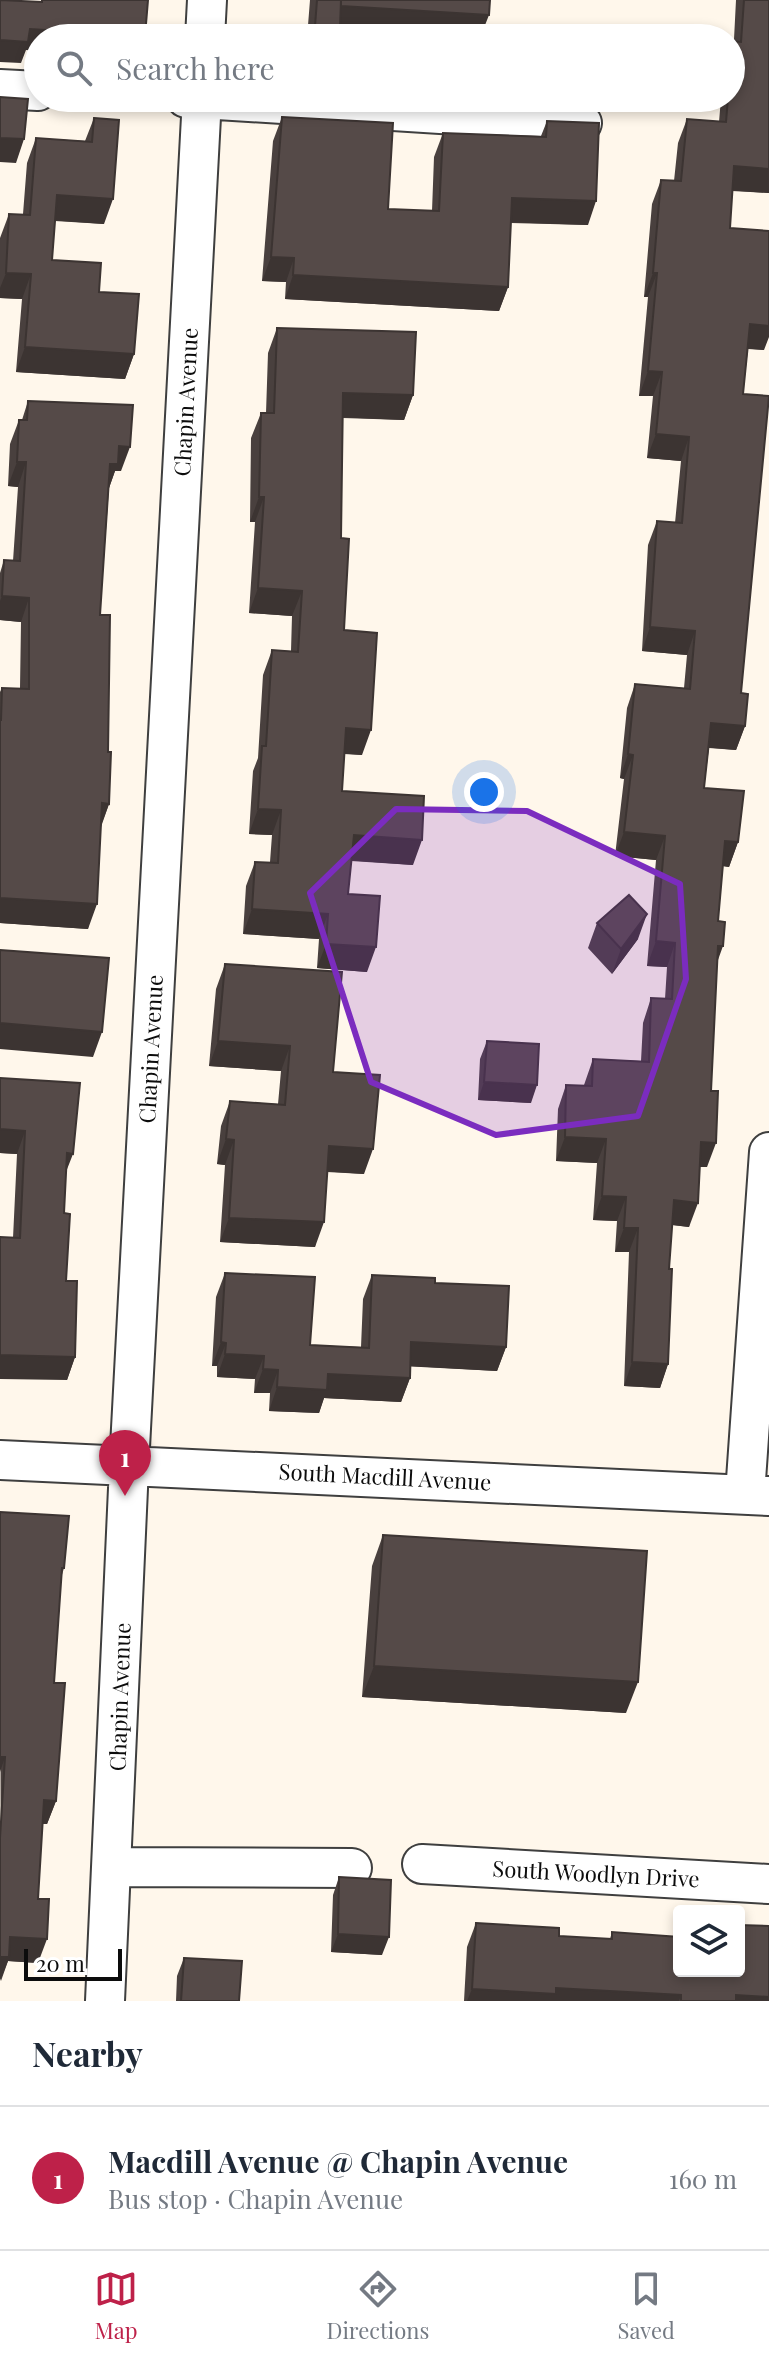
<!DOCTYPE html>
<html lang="en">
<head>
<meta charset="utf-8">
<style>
  body { margin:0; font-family:"Playfair Display",serif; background:#f2f2f3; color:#1f2937 }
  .controls { position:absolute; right:24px; bottom:24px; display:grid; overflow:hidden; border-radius:8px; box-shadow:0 4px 12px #0003 }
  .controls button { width:72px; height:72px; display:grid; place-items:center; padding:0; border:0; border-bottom:2px solid #e0e1e3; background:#fff; color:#1f2937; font:40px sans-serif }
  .scale { position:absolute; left:24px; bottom:20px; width:98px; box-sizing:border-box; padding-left:8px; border:4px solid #0c0c0c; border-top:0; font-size:22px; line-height:28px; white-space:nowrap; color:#0c0c0c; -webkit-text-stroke:6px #fff; paint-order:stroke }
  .you { position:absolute; left:484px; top:792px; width:28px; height:28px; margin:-20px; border:6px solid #fff; border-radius:50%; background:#1a73e8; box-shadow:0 0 0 12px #1a73e833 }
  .badge { display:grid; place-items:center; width:52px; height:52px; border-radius:50%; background:#be2149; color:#fff; font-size:26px; font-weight:700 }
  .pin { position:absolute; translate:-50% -66px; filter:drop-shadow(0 2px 4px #0008) }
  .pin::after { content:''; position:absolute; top:42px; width:28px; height:24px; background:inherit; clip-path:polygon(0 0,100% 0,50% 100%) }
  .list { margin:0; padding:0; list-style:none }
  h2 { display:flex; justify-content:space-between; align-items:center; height:104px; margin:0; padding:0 32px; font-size:34px }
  h2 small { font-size:26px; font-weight:400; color:#747a83 }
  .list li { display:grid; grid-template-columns:52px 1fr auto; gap:24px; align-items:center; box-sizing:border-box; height:144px; padding:0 32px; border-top:2px solid #e0e1e3 }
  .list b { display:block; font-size:30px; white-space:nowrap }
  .list p { margin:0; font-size:26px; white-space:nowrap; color:#747a83 }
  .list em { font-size:26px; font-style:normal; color:#747a83 }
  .icon { flex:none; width:44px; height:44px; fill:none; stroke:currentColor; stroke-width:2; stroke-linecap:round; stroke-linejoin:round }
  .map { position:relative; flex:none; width:769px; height:2001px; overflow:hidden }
  .search { position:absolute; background:#fff; box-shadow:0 4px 12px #0003; left:24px; right:24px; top:24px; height:88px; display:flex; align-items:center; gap:20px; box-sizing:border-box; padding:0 28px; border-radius:44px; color:#747a83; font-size:30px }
  .sheet { height:248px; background:#fff }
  nav { display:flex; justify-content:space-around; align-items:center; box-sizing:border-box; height:112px; border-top:2px solid #e0e1e3; background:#fff; font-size:22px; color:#747a83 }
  nav a { display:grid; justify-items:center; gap:4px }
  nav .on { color:#be2149 }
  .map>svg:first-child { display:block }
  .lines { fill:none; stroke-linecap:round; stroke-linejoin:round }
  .minor-casing { stroke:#3f3f3f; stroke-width:42 }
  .minor { stroke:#fff; stroke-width:38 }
  .wall { fill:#49403e }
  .shaded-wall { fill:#3c3432 }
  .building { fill:#554a48; stroke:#3c3432; stroke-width:2 }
  .marked { fill:#7b2cbf; fill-opacity:0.2; stroke:#7b2cbf; stroke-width:6; stroke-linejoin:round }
  .labels { text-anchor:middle; stroke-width:8; stroke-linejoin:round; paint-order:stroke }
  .street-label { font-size:22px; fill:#0c0c0c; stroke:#fff }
</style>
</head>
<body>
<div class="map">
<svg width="769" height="2001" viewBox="0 0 769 2001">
  <rect width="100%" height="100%" fill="#fff7eb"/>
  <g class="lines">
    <g class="minor-casing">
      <path id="minor" d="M 205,38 L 207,0
        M 0,89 L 38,91
        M 186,98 L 582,123
        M 0,1460 L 769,1496
        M 745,1494 L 769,1152
        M 422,1864 L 769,1884
        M 112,1867 L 352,1868
        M 105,2001 L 129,1466 L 202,98"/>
    </g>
    <use href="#minor" class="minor"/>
  </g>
  <path class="wall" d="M 310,0 L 490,0 L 339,30 L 336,38 L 307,38 Z
    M 736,0 L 769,0 L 769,193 L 732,191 L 730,228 L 764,350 L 748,349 L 743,394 L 741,693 L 745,726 L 736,750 L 709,748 L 704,788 L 738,842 L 729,867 L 723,866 L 718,921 L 707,1167 L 700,1167 L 689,1227 L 672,1225 L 669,1269 L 668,1364 L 660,1388 L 624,1386 L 629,1252 L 615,1252 L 617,1221 L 593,1220 L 597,1163 L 556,1161 L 558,1109 L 566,1085 L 584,1085 L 593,1059 L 641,1061 L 643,1023 L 651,998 L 665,999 L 667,967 L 647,966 L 656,860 L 615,856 L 624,779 L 620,778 L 627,708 L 635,684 L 684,688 L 687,655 L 642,651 L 648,545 L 657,521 L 675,523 L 681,461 L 647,458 L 653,396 L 639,396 L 648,297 L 644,297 L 652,204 L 661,180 L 674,181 L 678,143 L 687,119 L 719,122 L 721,98 L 731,98 Z
    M 282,117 L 388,209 L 432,211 L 434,157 L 443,133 L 541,136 L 547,121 L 588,225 L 511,223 L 508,287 L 499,311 L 285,299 L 286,282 L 262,281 L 273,141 Z
    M 94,118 L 104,224 L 55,221 L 52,260 L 99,292 L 134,354 L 125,379 L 16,372 L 22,299 L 0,298 L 0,238 L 9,214 L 23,214 L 27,163 L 36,138 L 85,141 Z
    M 277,328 L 413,395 L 404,420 L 343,418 L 341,538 L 344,630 L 362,755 L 344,754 L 342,791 L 413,865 L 351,861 L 348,894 L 367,972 L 317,968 L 319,939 L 243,934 L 246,886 L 255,862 L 270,862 L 272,835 L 249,834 L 253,771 L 258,758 L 263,675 L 272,650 L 291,651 L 292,616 L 249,613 L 255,522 L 250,522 L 251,438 L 261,413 L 266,413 L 268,353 Z
    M 28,401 L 121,471 L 115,471 L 109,488 L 100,615 L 108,752 L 109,804 L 101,827 L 88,929 L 0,923 L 0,692 L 2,688 L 20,688 L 21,622 L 0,620 L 0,573 L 4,560 L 13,561 L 18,487 L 8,486 L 10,444 L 19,420 L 22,420 Z
    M 597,923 L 638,939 L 612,974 L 588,948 Z
    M 225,964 L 333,1072 L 364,1174 L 327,1172 L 315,1247 L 220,1242 L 225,1165 L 217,1164 L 221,1126 L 230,1101 L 278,1104 L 281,1071 L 209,1066 L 216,989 Z
    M 487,1041 L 531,1103 L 478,1100 L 480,1059 Z
    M 0,1078 L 66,1171 L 64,1213 L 66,1281 L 75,1357 L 67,1380 L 13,1238 L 17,1154 L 0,1153 Z
    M 225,1273 L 310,1345 L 361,1347 L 363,1299 L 372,1275 L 435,1283 L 506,1347 L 497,1371 L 410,1366 L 410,1378 L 401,1402 L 324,1398 L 319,1413 L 269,1411 L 270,1393 L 254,1393 L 255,1379 L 217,1377 L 217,1366 L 212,1366 L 216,1297 Z
    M 0,1512 L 64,1568 L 61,1578 L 54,1683 L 56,1801 L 47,1824 L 42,1824 L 38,1899 L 38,1963 L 8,1961 L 1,1981 Z
    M 383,1535 L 626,1713 L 362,1697 L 372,1566 Z
    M 339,1877 L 382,1955 L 331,1952 L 333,1895 Z
    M 476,1923 L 559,1936 L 610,1939 L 612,1932 L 678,1937 L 679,1934 L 679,1971 L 769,2001 L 464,2001 L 467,1947 Z
    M 184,1958 L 239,2001 L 176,2001 L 177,1976 Z"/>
  <path class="shaded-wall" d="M 341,6 L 489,15 L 480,38 L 459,38 L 339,30 L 336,38 L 311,38 L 315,26 Z
    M 30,29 L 145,36 L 144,38 L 38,38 L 38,51 L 26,50 L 21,63 L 0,62 L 0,40 Z
    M 0,138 L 24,139 L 16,163 L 0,162 Z
    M 734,166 L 769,169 L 769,193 L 725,190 Z
    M 57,195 L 113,199 L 104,224 L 48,220 Z
    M 512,198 L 596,201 L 588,225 L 503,222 Z
    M 271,257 L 294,258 L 286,282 L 262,281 Z
    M 6,273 L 31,274 L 22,299 L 0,298 L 0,288 Z
    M 653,273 L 657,273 L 648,297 L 644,297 Z
    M 293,275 L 508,287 L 499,311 L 285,299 Z
    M 750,324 L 769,326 L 769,337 L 764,350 L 741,348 Z
    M 25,347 L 134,354 L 125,379 L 16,372 Z
    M 648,371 L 662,372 L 653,396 L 639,396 Z
    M 343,393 L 413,395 L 404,420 L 334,417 Z
    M 656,434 L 689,437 L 681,461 L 647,458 Z
    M 119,446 L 130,447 L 121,471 L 115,471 L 109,488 L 110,464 Z
    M 17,462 L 26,462 L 18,487 L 8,486 Z
    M 259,497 L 264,497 L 255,522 L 250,522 Z
    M 258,588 L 302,591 L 292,616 L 249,613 Z
    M 2,596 L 29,598 L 21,622 L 0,620 L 0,601 Z
    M 650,627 L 695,631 L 687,655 L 642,651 Z
    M 711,723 L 745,726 L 736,750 L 702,747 Z
    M 346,728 L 371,730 L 362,755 L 337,753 Z
    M 628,754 L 633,755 L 624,779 L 620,778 Z
    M 102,803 L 109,804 L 100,828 Z
    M 258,809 L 281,810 L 272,835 L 249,834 Z
    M 624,832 L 665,836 L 656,860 L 615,856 Z
    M 354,835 L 422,840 L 413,865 L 345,860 Z
    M 725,841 L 738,842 L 729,867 L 716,865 Z
    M 0,898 L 97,904 L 88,929 L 0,923 Z
    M 252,909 L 328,914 L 319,939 L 243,934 Z
    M 647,914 L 638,939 L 612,974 L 621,949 Z
    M 656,941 L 675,943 L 667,967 L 647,966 Z
    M 326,944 L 376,947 L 367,972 L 317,968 Z
    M 718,946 L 723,946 L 714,971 Z
    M 0,1023 L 102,1032 L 93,1057 L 0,1049 Z
    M 218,1041 L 290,1046 L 281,1071 L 209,1066 Z
    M 484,1082 L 537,1085 L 531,1103 L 478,1100 Z
    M 0,1129 L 25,1131 L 17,1154 L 0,1153 Z
    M 565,1137 L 606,1139 L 597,1163 L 556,1161 Z
    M 226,1139 L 234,1140 L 225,1165 L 217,1164 Z
    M 701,1142 L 716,1143 L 707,1167 L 692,1167 Z
    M 329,1146 L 373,1149 L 364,1174 L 320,1171 Z
    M 67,1153 L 73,1154 L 64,1177 Z
    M 602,1196 L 626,1197 L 617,1221 L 593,1220 Z
    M 674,1200 L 698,1203 L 689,1227 L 665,1224 Z
    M 229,1218 L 324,1222 L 315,1247 L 220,1242 Z
    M 624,1228 L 638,1228 L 629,1252 L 615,1252 Z
    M 221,1342 L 226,1343 L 217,1366 L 212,1366 Z
    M 411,1342 L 506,1347 L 497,1371 L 402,1366 Z
    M 225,1354 L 264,1356 L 255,1379 L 217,1377 Z
    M 0,1355 L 75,1357 L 67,1380 L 0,1379 Z
    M 632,1362 L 668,1364 L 660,1388 L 624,1386 Z
    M 263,1369 L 278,1370 L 270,1393 L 254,1393 Z
    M 328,1374 L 410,1378 L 401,1402 L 324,1398 L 319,1413 L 269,1411 L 277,1387 Z
    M 374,1666 L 638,1682 L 626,1713 L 362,1697 Z
    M 0,1757 L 5,1757 L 0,1772 Z
    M 44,1800 L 56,1801 L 47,1824 L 35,1823 Z
    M 338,1934 L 389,1937 L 382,1955 L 331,1952 Z
    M 10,1937 L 47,1939 L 38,1963 L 8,1961 L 0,1981 L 0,1957 Z
    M 556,1988 L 681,1995 L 679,2001 L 467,2001 L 472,1989 Z
    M 736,1995 L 769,1997 L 769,2001 L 734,2001 Z"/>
  <path class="building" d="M 0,0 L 42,2 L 42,0 L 148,0 L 145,36 L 30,29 L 28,42 L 0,40 Z
    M 317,0 L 341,0 L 340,28 L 315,26 Z
    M 341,0 L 490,0 L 489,15 L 341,6 Z
    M 744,0 L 769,0 L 769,169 L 734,166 L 730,228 L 769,231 L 769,326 L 750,324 L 743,394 L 769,396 L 741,693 L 748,694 L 745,726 L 711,723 L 704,788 L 744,791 L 738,842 L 725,841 L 718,921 L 725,922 L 723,946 L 718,946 L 711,1091 L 718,1091 L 716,1143 L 701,1142 L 698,1203 L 674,1200 L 669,1269 L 672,1269 L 668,1364 L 632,1362 L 638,1228 L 624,1228 L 626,1197 L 602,1196 L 606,1139 L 565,1137 L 566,1085 L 592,1086 L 593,1059 L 649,1062 L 651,998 L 672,999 L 675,943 L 656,941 L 665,836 L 624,832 L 633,755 L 628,754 L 635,684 L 690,689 L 695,631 L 650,627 L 657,521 L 682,523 L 689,437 L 656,434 L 662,372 L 648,371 L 657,273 L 653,273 L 661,180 L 681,181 L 687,119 L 726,122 L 728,98 L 731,98 L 731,41 L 741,42 Z
    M 0,97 L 28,99 L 24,139 L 0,138 Z
    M 282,117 L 393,123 L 388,209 L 439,211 L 443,133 L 546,137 L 547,121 L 599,123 L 596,201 L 512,198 L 508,287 L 293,275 L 294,258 L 271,257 Z
    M 94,118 L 119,120 L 113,199 L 57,195 L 52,260 L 101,263 L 99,292 L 139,294 L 134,354 L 25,347 L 31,274 L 6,273 L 9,214 L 30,215 L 36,138 L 92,142 Z
    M 277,328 L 416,332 L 413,395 L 343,393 L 341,538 L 349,539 L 344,630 L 377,633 L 371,730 L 346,728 L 342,791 L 424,796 L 422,840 L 354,835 L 348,894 L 380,896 L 376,947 L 326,944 L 328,914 L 252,909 L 255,862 L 278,863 L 281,810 L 258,809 L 262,746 L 266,746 L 272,650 L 298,652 L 302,591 L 258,588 L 264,497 L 259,497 L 261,413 L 274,413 Z
    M 28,401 L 133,405 L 130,447 L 119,446 L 118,464 L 110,464 L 100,615 L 110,615 L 108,752 L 111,752 L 109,804 L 102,803 L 97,904 L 0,898 L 0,720 L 1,720 L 2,688 L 29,689 L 29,598 L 2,596 L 4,560 L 20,561 L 26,462 L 17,462 L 19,420 L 27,420 Z
    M 629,895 L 647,914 L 621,949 L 597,923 Z
    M 0,950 L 109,958 L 102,1032 L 0,1023 Z
    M 225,964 L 342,972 L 333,1072 L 380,1075 L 373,1149 L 329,1146 L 324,1222 L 229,1218 L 234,1140 L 226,1139 L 230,1101 L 285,1105 L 290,1046 L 218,1041 Z
    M 487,1041 L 539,1044 L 537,1085 L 484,1082 Z
    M 0,1078 L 80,1083 L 73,1154 L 67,1153 L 64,1213 L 70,1214 L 66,1281 L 77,1281 L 75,1357 L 0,1355 L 0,1237 L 20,1238 L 25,1131 L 0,1129 Z
    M 225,1273 L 315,1277 L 310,1345 L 369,1348 L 372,1275 L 435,1278 L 435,1283 L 509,1286 L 506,1347 L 411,1342 L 410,1378 L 328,1374 L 327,1390 L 277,1387 L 278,1370 L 263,1369 L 264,1356 L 225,1354 L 226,1343 L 221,1342 Z
    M 0,1512 L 69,1516 L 64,1568 L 62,1568 L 54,1683 L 65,1683 L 56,1801 L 44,1800 L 38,1899 L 49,1899 L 47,1939 L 10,1937 L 9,1957 L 0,1957 L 0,1838 L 5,1757 L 0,1757 Z
    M 383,1535 L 647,1551 L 638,1682 L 374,1666 Z
    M 339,1877 L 391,1880 L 389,1937 L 338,1934 Z
    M 476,1923 L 559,1928 L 559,1936 L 612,1939 L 612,1932 L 679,1937 L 679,1971 L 739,1971 L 739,1925 L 769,1926 L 769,1997 L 736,1995 L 736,2001 L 681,2001 L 681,1995 L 556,1988 L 556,1994 L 472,1989 Z
    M 184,1958 L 242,1961 L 239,2001 L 181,2001 Z"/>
  <path class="marked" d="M 396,809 L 527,811 L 680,884 L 686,979 L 638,1116 L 496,1135 L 371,1082 L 310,893 Z"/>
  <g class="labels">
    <g class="street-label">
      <text transform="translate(186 402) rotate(-87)" y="8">Chapin Avenue</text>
      <text transform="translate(151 1049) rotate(-87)" y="8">Chapin Avenue</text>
      <text transform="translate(385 1477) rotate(3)" y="8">South Macdill Avenue</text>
      <text transform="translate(120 1697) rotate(-88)" y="8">Chapin Avenue</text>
      <text transform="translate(596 1874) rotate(3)" y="8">South Woodlyn Drive</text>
    </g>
  </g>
</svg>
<div class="controls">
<button><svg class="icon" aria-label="layers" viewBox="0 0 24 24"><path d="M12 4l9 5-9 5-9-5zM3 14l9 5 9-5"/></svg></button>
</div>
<div class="scale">20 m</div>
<div class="you"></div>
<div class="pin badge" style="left:125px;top:1496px">1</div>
<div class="search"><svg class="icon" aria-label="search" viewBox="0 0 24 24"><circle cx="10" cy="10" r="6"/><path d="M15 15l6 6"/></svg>Search here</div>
</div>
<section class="sheet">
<h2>Nearby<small></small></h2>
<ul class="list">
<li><span class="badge">1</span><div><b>Macdill Avenue @ Chapin Avenue</b><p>Bus stop · Chapin Avenue</p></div><em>160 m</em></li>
</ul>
</section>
<nav>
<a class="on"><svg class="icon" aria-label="map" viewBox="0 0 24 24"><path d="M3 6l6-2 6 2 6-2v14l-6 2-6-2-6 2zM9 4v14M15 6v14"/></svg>Map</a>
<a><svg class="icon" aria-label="directions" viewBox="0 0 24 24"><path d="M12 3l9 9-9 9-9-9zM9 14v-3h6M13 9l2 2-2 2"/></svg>Directions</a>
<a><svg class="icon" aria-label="saved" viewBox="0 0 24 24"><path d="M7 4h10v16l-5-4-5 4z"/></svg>Saved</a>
</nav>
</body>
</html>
